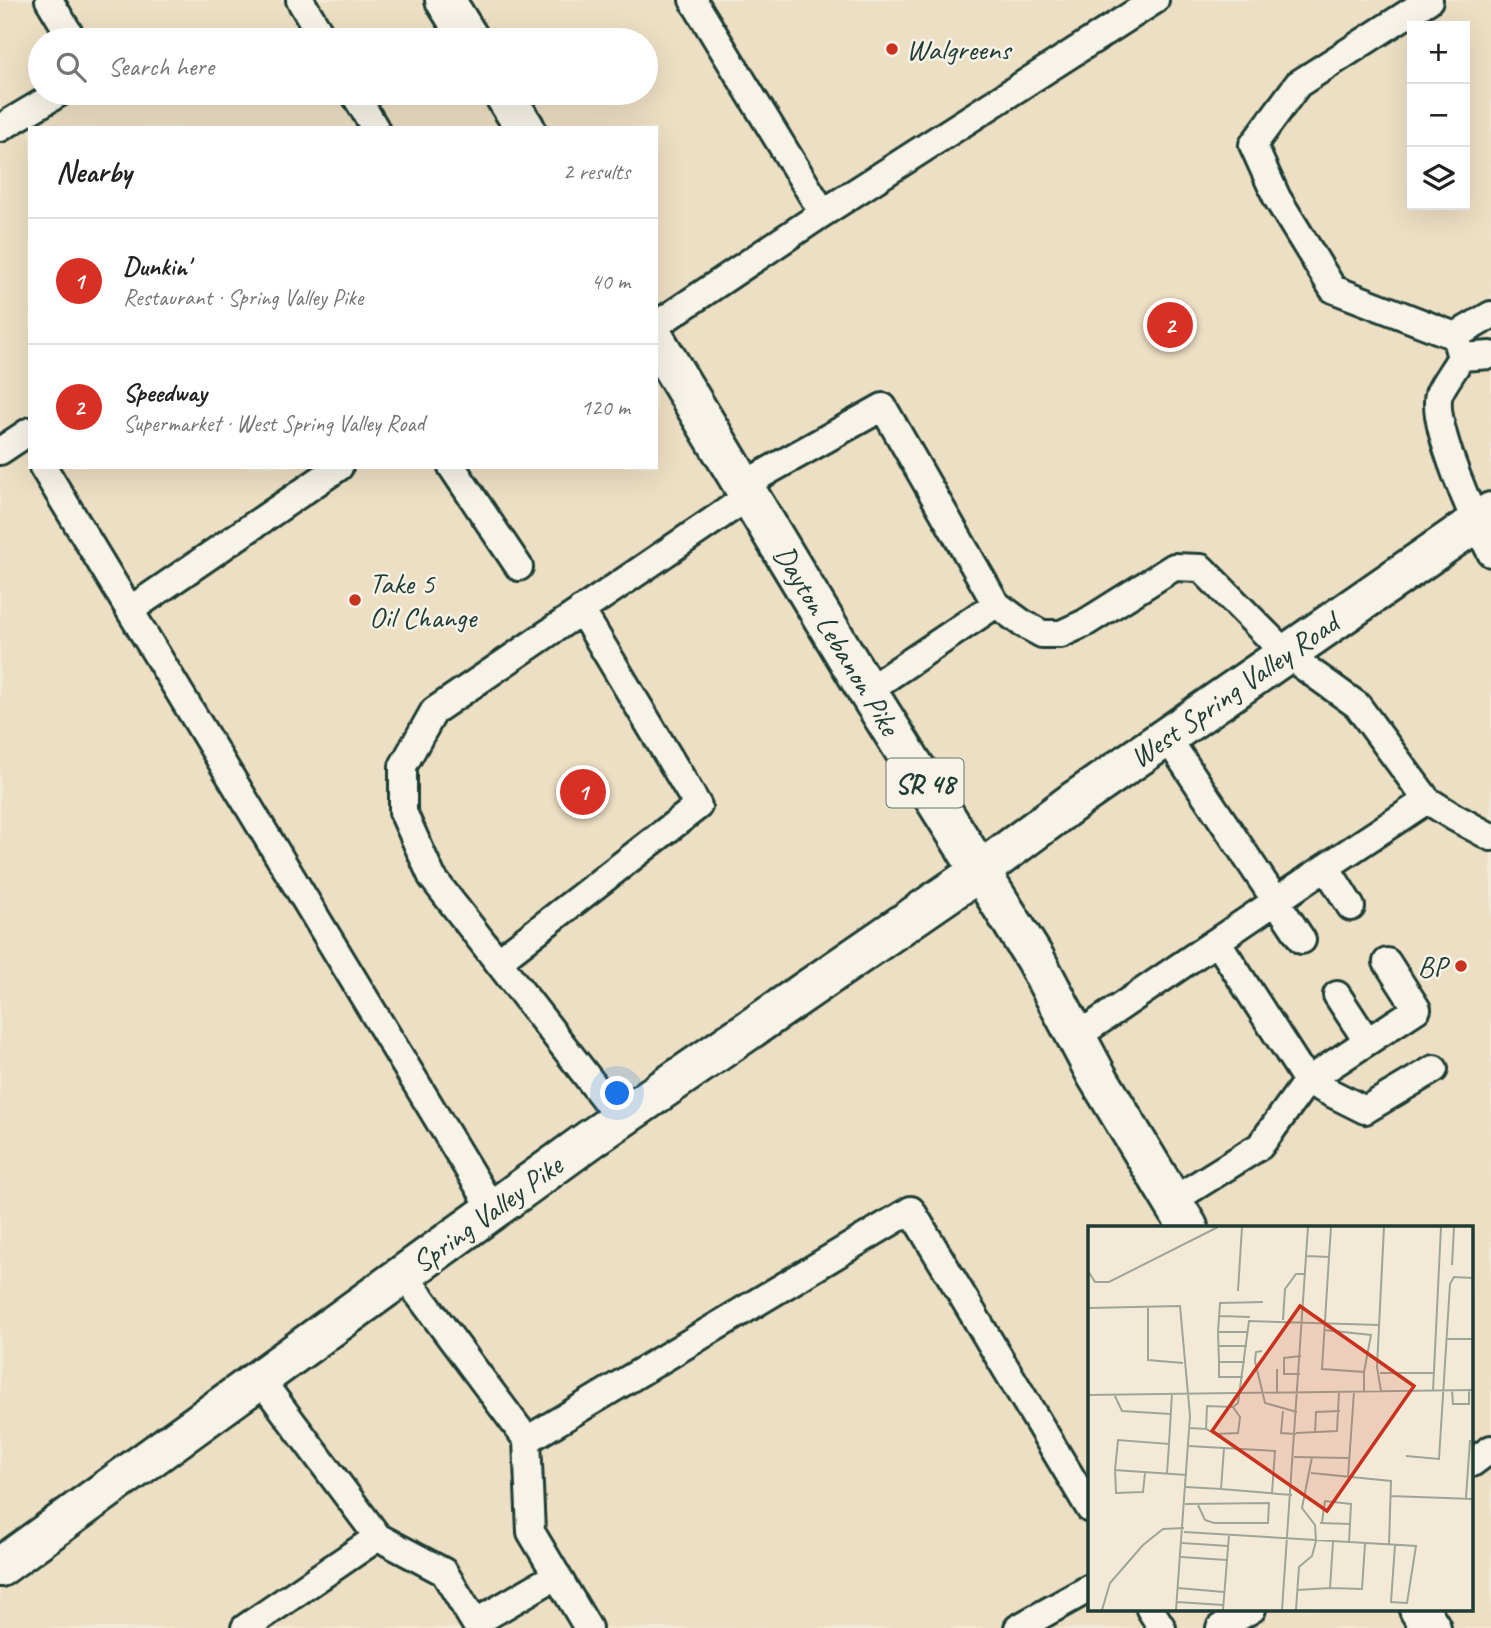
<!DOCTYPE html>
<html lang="en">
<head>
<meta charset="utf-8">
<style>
  body { margin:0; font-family:Caveat,sans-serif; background:#f2f2f2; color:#222 }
  .controls { position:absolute; right:21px; top:21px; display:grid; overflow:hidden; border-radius:0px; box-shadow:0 7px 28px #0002 }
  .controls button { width:63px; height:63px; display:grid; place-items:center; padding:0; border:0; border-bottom:2px solid #e0e0e0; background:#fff; color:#222; font:35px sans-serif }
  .you { position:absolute; left:618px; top:1094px; width:24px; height:24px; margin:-18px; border:5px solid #fff; border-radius:50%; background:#1a73e8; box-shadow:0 0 0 10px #1a73e833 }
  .badge { display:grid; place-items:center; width:46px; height:46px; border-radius:50%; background:#d93025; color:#fff; font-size:23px; font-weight:700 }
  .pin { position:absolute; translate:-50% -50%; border:4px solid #fff; box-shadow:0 2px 7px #0006 }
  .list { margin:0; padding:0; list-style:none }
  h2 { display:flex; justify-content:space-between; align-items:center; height:91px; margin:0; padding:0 28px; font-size:30px }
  h2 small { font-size:23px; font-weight:400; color:#767676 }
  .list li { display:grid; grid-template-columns:46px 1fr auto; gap:21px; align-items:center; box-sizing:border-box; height:126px; padding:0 28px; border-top:2px solid #e0e0e0 }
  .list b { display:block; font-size:26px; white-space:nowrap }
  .list p { margin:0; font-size:23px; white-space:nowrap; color:#767676 }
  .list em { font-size:23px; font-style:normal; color:#767676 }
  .icon { flex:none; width:38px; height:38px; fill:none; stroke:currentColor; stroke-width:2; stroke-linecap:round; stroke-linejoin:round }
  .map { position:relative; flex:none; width:1491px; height:1628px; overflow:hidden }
  .search { position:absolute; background:#fff; box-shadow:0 7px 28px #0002; left:28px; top:28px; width:630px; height:77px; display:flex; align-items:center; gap:18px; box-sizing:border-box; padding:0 24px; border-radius:38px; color:#767676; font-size:26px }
  .panel { position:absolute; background:#fff; box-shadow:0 7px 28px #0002; left:28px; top:126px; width:630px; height:343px; border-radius:0px }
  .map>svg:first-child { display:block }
  .built { fill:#eddfc3; fill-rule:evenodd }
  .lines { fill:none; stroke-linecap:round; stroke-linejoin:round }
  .service-casing { stroke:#1f3d34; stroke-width:32 }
  .tertiary-casing { stroke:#1f3d34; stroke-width:44 }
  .primary-casing { stroke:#1f3d34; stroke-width:44 }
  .service { stroke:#f7f3e8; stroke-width:26 }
  .tertiary { stroke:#f7f3e8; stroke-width:38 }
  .primary { stroke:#f7f3e8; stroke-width:38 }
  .poi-dot { fill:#c8321e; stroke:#f7f3e8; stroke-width:2.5 }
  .labels { text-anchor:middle; stroke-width:5; stroke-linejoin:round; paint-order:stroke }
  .shield { fill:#f7f3e8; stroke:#60746a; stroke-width:2 }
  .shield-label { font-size:28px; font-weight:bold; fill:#1f3d34 }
  .poi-label { font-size:30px; fill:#1f3d34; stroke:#f7f3e8; text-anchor:start }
  .street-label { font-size:30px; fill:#1f3d34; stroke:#f7f3e8 }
  .inset-road { fill:none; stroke:#9ea596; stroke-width:2 }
  .view { fill:#c8321e; fill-opacity:0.15; stroke:#c8321e; stroke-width:3.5 }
  .inset-edge { fill:none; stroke:#1f3d34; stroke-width:3.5 }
</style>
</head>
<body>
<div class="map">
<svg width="1491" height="1628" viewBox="0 0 1491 1628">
  <rect width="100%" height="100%" fill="#f2ead7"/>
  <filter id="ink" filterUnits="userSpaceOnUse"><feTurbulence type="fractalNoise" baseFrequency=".0143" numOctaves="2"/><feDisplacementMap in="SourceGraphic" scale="14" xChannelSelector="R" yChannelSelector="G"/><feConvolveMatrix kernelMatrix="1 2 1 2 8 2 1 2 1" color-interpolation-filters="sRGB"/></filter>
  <g filter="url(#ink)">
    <path class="built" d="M 0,0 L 1491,0 L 1491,1628 L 0,1628 ZM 1412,26 L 1465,26 L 1465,205 L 1412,205 ZM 40,40 L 646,40 L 646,93 L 40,93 ZM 30,128 L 656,128 L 656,467 L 30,467 ZM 1090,1227 L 1472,1227 L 1472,1609 L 1090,1609 Z"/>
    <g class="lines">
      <g class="service-casing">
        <path id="service" d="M 49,0 L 73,40
          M 300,0 L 324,40
          M 693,0 L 823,213 L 1155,0
          M 1429,0 L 1298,84 L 1253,145 L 1277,198 L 1333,289 L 1455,336
          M 354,93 L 375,128
          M 0,128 L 59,93
          M 1491,315 L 1455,336 L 1461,357 C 1456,367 1442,385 1439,394 C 1430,424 1476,524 1491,553
          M 656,325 L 823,213
          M 1461,357 L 1491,355
          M 0,451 L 30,431
          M 43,467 L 493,1210
          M 452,467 L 519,567
          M 743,485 L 883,407 L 996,604
          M 130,610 L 339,467
          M 867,691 L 996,604 L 1022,623 L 1042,634 L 1061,634 L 1085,623 L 1174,567 L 1201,568 L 1286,654 L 1357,705 L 1427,800 L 1454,817 L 1491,837
          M 1166,736 L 1302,940
          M 1326,867 L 1427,800
          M 1217,941 L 1326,867 L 1351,907
          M 498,961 L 698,806 L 581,610
          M 1387,962 L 1417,1009 L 1307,1081 L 1365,1110 L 1434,1069
          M 1337,995 L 1367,1041
          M 1076,1037 L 1217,941 L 1307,1081 L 1260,1146 L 1172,1201
          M 620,1119 L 432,877 L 403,812 L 403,766 L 434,711 L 749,496
          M 404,1275 L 527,1440 L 911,1210 L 1090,1509
          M 260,1379 L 378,1537 L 444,1572 L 478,1628
          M 527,1440 L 531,1532 L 588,1628
          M 1472,1463 L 1491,1449
          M 1150,1609 L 1162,1628
          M 475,1623 L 557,1575
          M 245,1628 L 378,1537
          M 1018,1628 L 1090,1588
          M 1220,1628 L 1252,1609"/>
      </g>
      <g class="tertiary-casing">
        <path id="tertiary" d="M 0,1567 L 592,1138 L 980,871 L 1077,799 L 1491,512"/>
      </g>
      <g class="primary-casing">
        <path id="primary" d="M 445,0 L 470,40
          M 503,93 L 525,128
          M 656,341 L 867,691 L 1035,959 L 1097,1076 L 1188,1227
          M 1419,1609 L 1431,1628"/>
      </g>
      <use href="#service" class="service"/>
      <use href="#tertiary" class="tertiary"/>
      <use href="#primary" class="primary"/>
    </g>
  </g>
  <g class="poi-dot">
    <circle cx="892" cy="49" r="7"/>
    <circle cx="355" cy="600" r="7"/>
    <circle cx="1461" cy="966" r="7"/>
  </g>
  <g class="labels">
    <rect class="shield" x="886.5" y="758.5" width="77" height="49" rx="5"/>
    <g class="shield-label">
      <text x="925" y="793">SR 48</text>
    </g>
    <g class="poi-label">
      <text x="906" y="59">Walgreens</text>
      <text x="369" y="593">Take 5<tspan x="369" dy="34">Oil Change</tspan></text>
      <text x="1447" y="976" text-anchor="end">BP</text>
    </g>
    <g class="street-label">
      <text transform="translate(837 640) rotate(59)" y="10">Dayton Lebanon Pike</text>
      <text transform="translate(1234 690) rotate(-35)" y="10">West Spring Valley Road</text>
      <text transform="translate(487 1214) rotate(-36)" y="10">Spring Valley Pike</text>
    </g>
  </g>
  <g transform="translate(1088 1226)">
    <rect width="385" height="385" fill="#f2ead7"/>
    <path class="inset-road" d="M 219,30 L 241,31 L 243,1M 241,31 L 234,143 L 276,146 L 276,166M 364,39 L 366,1M 0,45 L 7,56 L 21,56 L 130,1M 150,65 L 154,1M 60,81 L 60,134 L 95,137M 0,82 L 92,80 L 102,190 L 88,384M 132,90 L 162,91M 195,94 L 197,63 L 208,48 L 218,48M 236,104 L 283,109 L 276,146M 130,106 L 132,77 L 175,76M 359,113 L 385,113M 130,120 L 159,120M 174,125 L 168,126 L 167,135 L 177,177 L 209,186M 131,136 L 131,151 L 155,151M 157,136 L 131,136 L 130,106 L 160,106M 292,147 L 346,147M 212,148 L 196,148 L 196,132 L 213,130M 364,164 L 365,178 L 381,178 L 381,164M 293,165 L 289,141 L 296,1M 345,165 L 353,1M 189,166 L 189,143M 84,167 L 81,218 L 30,214 L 27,244 L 99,249M 26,168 L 34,185 L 83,188M 0,169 L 385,164M 195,185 L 193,207 L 208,208M 102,202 L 118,203 L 119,180 L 145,181 L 150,177 L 161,95 L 292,99M 118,203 L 128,208 L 150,207 L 152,191 L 145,181M 208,207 L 249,205 L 251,166M 227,207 L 228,186 L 252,185M 101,220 L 187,225 L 184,267M 318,230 L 351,233 L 362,58 L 366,51 L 385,52M 206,231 L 261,232M 27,244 L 28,267 L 55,266 L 57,247M 223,247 L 303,255 L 301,319M 79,248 L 81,218M 260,251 L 266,166M 98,261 L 133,263 L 136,222M 133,263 L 204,269M 302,270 L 385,273M 378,272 L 382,214M 97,278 L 181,277 L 180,297 L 126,297 L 117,294 L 110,279M 234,296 L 237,275 L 263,278 L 261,317M 232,297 L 263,298M 96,306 L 328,320 L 319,377 L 303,376 L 307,319M 245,316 L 242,362 L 274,363 L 277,318M 94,317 L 140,320M 93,331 L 139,334M 90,362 L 136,366M 209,364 L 242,362M 89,376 L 135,379M 14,384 L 22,357 L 55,319 L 75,303 L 96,302M 135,384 L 141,309M 194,384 L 220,1M 208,384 L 211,341 L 224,330 L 228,315 L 227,299 L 214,282 L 224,231"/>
    <path class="view" d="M 212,80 L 326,160 L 239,285 L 124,205 Z"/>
    <rect width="385" height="385" class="inset-edge"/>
  </g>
</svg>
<div class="controls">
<button>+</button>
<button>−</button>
<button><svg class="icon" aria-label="layers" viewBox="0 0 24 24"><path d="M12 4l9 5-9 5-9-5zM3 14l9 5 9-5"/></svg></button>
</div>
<div class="you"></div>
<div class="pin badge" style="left:583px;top:792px">1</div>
<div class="pin badge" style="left:1170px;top:325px">2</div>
<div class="search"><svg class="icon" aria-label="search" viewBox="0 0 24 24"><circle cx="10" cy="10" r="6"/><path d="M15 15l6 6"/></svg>Search here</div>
<section class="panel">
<h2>Nearby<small>2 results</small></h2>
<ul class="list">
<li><span class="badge">1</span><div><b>Dunkin'</b><p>Restaurant · Spring Valley Pike</p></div><em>40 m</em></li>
<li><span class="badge">2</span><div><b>Speedway</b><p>Supermarket · West Spring Valley Road</p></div><em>120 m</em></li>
</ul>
</section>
</div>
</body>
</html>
